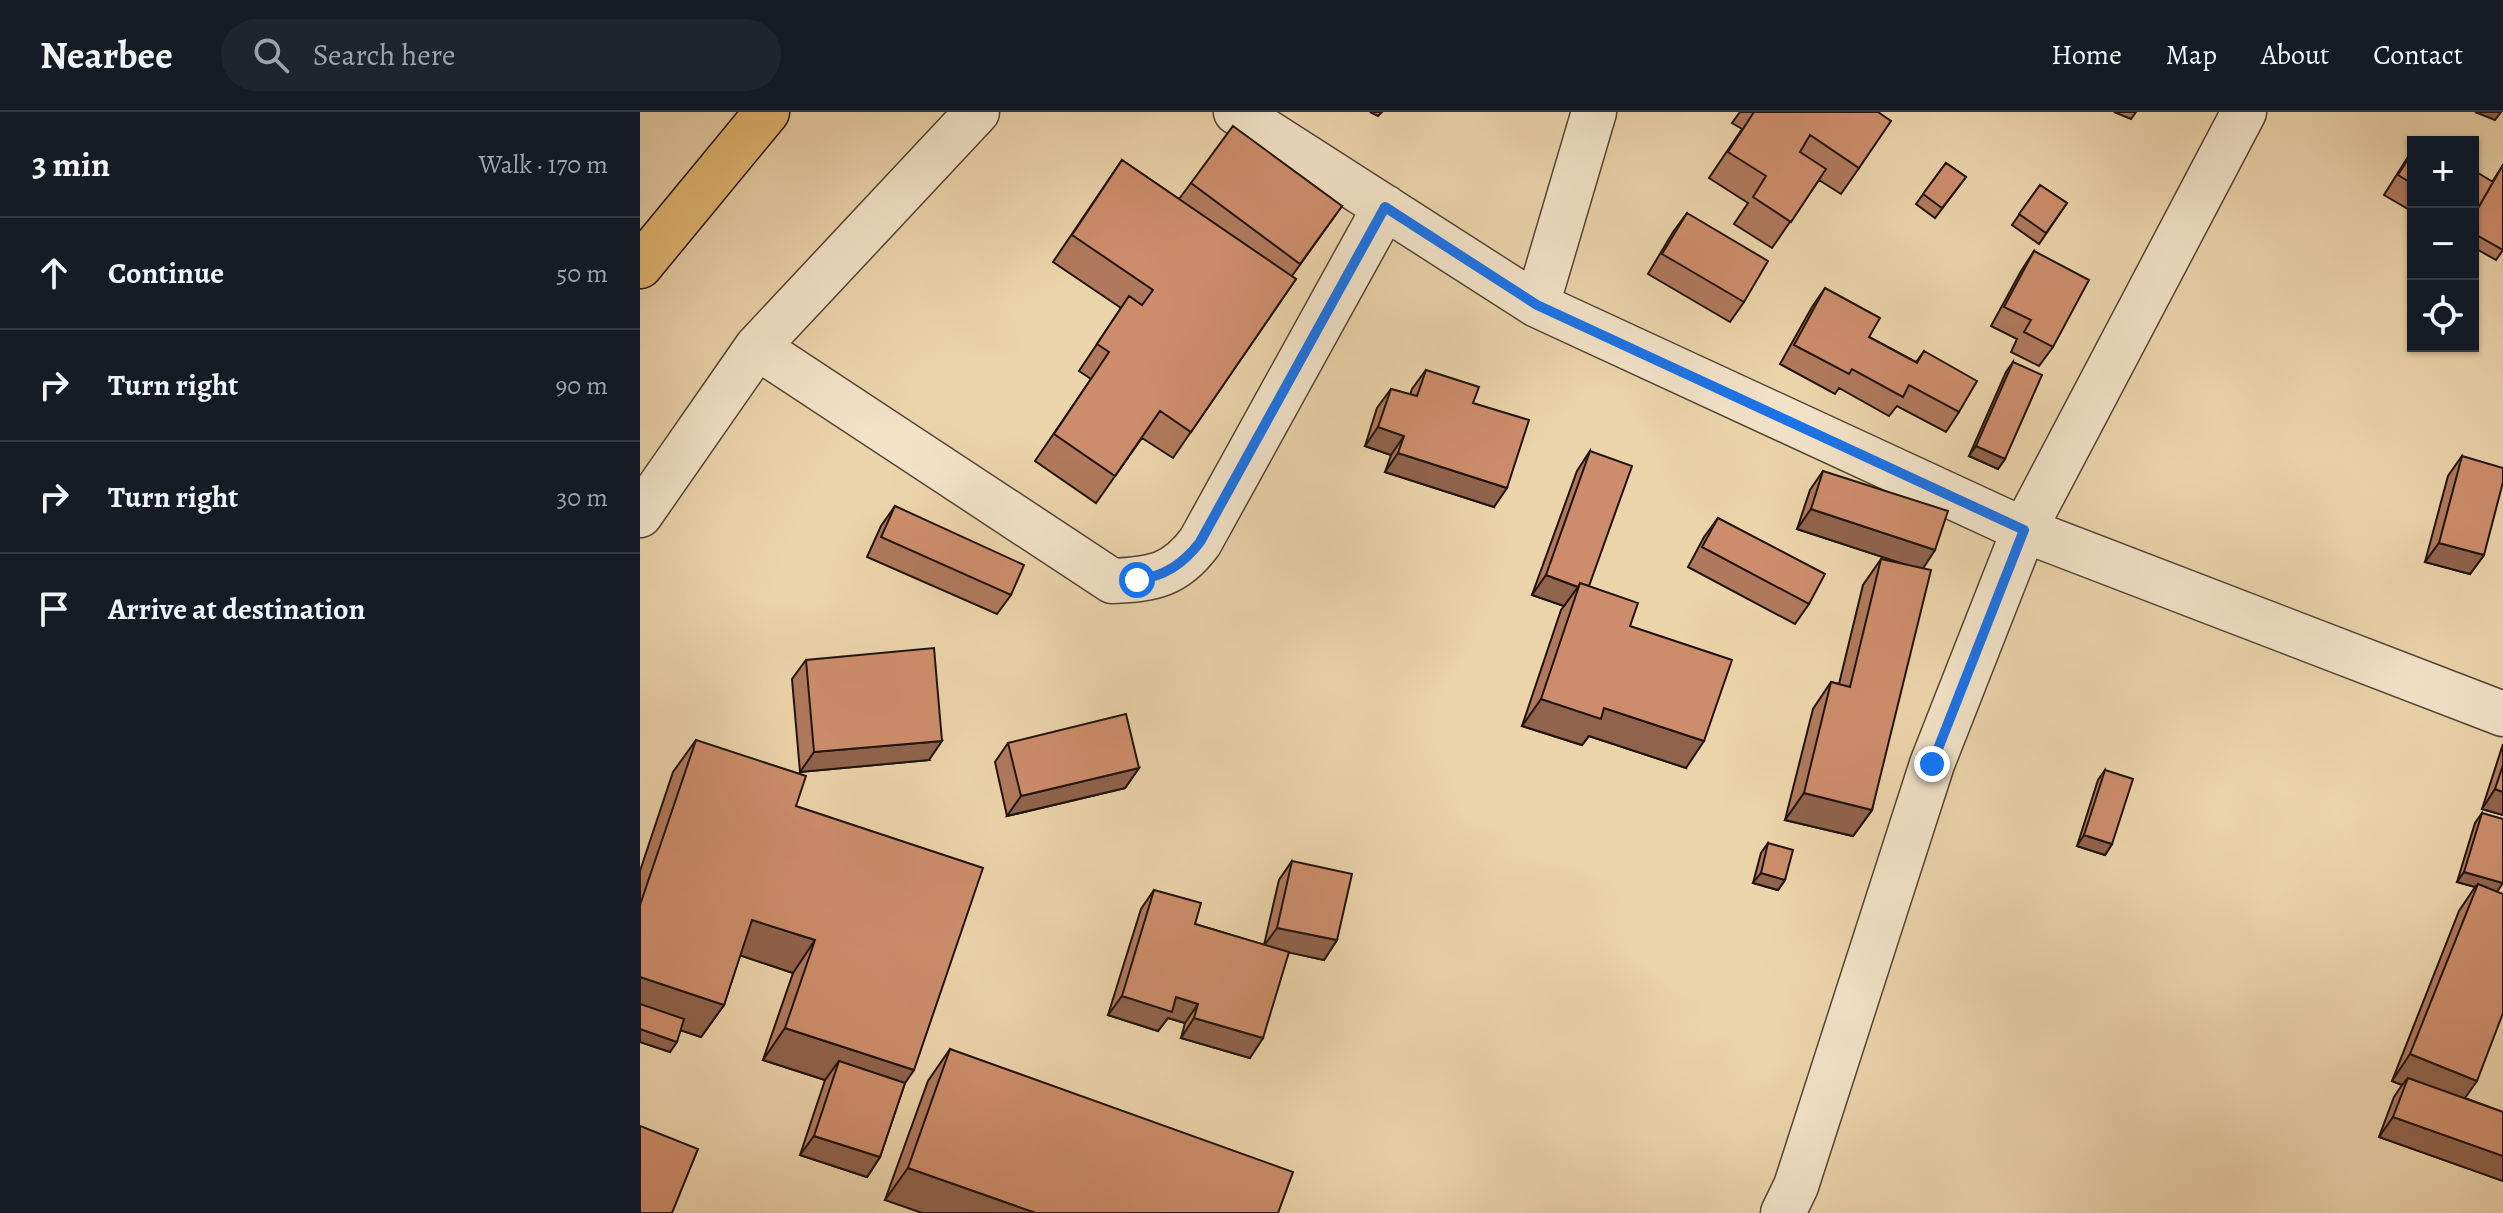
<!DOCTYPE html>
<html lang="en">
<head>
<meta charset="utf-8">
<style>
  body { margin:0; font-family:Alegreya,serif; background:#20242c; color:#f1f3f6 }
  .controls { position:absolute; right:24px; top:24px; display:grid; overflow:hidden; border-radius:0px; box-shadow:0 2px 6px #0004 }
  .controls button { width:72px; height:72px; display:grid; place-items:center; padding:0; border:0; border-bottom:2px solid #363941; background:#171b24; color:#f1f3f6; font:40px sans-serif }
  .stop { position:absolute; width:24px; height:24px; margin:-18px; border:6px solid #1a73e8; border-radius:50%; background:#fff }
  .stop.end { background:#1a73e8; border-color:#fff; box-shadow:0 2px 8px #0008 }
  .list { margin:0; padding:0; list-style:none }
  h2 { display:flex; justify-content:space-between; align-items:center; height:104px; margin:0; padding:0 32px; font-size:34px }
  h2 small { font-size:26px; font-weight:400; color:#9ea1a6 }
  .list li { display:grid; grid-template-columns:52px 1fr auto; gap:24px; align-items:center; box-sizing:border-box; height:112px; padding:0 32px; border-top:2px solid #363941 }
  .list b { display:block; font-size:30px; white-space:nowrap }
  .list em { font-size:26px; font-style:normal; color:#9ea1a6 }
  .icon { flex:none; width:44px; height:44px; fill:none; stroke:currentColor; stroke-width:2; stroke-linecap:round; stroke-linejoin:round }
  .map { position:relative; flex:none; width:1863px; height:1101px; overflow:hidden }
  header { display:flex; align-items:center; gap:48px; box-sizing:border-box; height:112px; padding:0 40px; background:#171b24; border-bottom:2px solid #363941 }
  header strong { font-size:38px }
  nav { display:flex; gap:44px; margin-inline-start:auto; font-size:28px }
  .search { width:560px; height:72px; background:#20242c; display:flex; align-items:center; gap:20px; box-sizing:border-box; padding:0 28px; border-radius:44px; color:#9ea1a6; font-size:30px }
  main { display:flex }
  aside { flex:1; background:#171b24 }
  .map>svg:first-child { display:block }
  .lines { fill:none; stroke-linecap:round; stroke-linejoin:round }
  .minor-casing { stroke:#544434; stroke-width:47 }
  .major-casing { stroke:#21140c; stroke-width:47 }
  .minor { stroke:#f2e2c8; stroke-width:44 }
  .major { stroke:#e6ba75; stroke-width:44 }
  .wall { fill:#b0795d; stroke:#21140c; stroke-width:2 }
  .shaded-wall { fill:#90634c; stroke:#21140c; stroke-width:2 }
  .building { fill:#cd8d6c; stroke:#21140c; stroke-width:2 }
  .route { stroke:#1a73e8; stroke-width:10 }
</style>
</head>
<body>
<header>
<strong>Nearbee</strong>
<div class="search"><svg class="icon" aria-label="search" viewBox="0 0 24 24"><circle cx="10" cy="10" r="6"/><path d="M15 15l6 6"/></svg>Search here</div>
<nav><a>Home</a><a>Map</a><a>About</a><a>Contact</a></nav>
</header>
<main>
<aside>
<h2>3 min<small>Walk · 170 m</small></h2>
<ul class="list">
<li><svg class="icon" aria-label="ahead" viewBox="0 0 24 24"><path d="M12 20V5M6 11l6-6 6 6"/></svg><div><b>Continue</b></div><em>50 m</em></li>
<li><svg class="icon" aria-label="right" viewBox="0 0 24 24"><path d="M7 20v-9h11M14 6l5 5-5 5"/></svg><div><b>Turn right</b></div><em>90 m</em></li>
<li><svg class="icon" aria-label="right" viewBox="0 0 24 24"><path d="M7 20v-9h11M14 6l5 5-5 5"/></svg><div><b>Turn right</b></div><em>30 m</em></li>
<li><svg class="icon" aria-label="arrive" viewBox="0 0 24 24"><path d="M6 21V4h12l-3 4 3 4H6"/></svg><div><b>Arrive at destination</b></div></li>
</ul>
</aside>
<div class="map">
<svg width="1863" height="1101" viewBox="0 0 1863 1101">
  <rect width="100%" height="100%" fill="#ebd3aa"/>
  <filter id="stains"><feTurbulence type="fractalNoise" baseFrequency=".0025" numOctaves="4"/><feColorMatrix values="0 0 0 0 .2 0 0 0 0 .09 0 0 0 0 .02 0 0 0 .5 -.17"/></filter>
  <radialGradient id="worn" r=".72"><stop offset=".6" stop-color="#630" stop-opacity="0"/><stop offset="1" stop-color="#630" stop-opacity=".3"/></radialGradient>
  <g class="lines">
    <g class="minor-casing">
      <path id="minor" d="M 596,0 L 897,193 L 1384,418 L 1863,602
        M 897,193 L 954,0
        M 117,235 L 472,469 C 513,467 535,464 560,430 L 745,95
        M 0,403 L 117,235 L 337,0
        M 1143,1101 L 1156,1074 L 1292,652 L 1384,418 L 1604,0"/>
    </g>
    <g class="major-casing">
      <path id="major" d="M 0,154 L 127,0"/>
    </g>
    <use href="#minor" class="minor"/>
    <use href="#major" class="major"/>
  </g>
  <path class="wall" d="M 730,0 L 742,0 L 738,4 Z
    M 1100,0 L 1238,0 L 1219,56 L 1201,82 L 1179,68 L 1132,136 L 1094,112 L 1108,91 L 1069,66 L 1102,17 L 1092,11 Z
    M 1474,0 L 1496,0 L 1491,7 Z
    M 1773,37 L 1773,100 L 1744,83 Z
    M 482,48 L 539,87 L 551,71 L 702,94 L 652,164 L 656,167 L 533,346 L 502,326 L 456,391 L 395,349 L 451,267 L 439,259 L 481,196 L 413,150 Z
    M 1306,51 L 1326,65 L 1295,106 L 1276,92 Z
    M 1863,53 L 1863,138 L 1856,148 L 1833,135 L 1833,58 L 1852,70 Z
    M 1400,73 L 1427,91 L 1399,132 L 1372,113 Z
    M 1047,101 L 1104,190 L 1090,210 L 1008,162 L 1033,120 Z
    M 1394,139 L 1413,235 L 1399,254 L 1371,240 L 1377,227 L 1351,214 L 1381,159 Z
    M 1185,176 L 1229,225 L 1276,250 L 1284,239 L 1319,300 L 1306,320 L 1257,294 L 1249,304 L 1199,276 L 1195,282 L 1140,252 L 1172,195 Z
    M 1373,250 L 1365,347 L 1358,357 L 1329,344 L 1366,260 Z
    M 786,258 L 833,291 L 854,395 L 745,360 L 751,343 L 725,334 L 737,296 L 751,277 L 770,283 L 772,277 Z
    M 950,339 L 949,474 L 990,514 L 1046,656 L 949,624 L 942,633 L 882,614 L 921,498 L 924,494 L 892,483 L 937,359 Z
    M 1822,344 L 1844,443 L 1830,462 L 1785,450 L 1808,364 Z
    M 1183,359 L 1283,456 L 1232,698 L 1213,724 L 1145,708 L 1173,597 L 1191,570 L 1199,572 L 1223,473 L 1241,447 L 1268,453 L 1157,417 L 1170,378 Z
    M 255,394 L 371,483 L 357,502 L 227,445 L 241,414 Z
    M 1078,406 L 1169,492 L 1155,512 L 1048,455 L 1064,425 Z
    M 166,548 L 289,648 L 160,660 L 152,567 Z
    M 56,628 L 156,694 L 265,971 L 240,1045 L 227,1065 L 160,1043 L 185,968 L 123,948 L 153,861 L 100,843 L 84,893 L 61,925 L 41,918 L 30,940 L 0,930 L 0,759 L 33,660 Z
    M 368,631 L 499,656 L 485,676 L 367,704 L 355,650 Z
    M 1863,632 L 1863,703 L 1842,697 Z
    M 1465,658 L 1472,732 L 1465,743 L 1437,734 L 1458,668 Z
    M 1842,701 L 1857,779 L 1825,986 L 1863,1000 L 1863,1069 L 1739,1025 L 1754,985 L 1762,973 L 1752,969 L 1819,799 L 1835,775 L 1817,770 L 1835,711 Z
    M 1128,731 L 1145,768 L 1138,778 L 1113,771 L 1121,741 Z
    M 652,749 L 697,828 L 684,848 L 649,840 L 610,946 L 541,926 L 545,911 L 528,906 L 518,919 L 468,903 L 501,797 L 514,778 L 555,812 L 624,833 L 639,768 Z
    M 310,937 L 638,1101 L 245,1088 L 288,969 Z"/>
  <path class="shaded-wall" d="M 1835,0 L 1861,0 L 1855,8 Z
    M 738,315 L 764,324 L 751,343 L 725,334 Z
    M 1336,334 L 1365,347 L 1358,357 L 1329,344 Z
    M 758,341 L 867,376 L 854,395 L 745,360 Z
    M 1171,397 L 1295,438 L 1282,458 L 1157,417 Z
    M 1799,431 L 1844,443 L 1830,462 L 1785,450 Z
    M 906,463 L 938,475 L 924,494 L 892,483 Z
    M 901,587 L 964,596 L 1064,629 L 1046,656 L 949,624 L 942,633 L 882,614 Z
    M 302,629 L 289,648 L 160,660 L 174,640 Z
    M 499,656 L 485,676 L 367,704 L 381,684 Z
    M 1855,677 L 1863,680 L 1863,703 L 1842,697 Z
    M 1164,681 L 1232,698 L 1213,724 L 1145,708 Z
    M 1444,723 L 1472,732 L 1465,743 L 1437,734 Z
    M 1824,760 L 1863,771 L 1856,781 L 1838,772 L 1835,775 L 1817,770 Z
    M 1121,761 L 1145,768 L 1138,778 L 1113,771 Z
    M 112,808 L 175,828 L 153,861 L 90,840 Z
    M 637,816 L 697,828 L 684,848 L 623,835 Z
    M 0,865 L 84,893 L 61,925 L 0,905 Z
    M 482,884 L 536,885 L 558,892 L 545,911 L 528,906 L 518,919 L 468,903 Z
    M 554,906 L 623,926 L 610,946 L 541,926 Z
    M 145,916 L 274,958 L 252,990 L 199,949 L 185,968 L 123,948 Z
    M 0,917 L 37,930 L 30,940 L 0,930 Z
    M 1770,942 L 1837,969 L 1818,996 L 1768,966 L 1762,973 L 1752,969 Z
    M 1753,1005 L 1863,1044 L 1863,1069 L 1739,1025 Z
    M 174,1024 L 240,1045 L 227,1065 L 160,1043 Z
    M 268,1056 L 396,1101 L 282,1101 L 245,1088 Z"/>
  <path class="building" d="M 1114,0 L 1238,0 L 1251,9 L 1219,56 L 1170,23 L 1160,40 L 1186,57 L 1151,110 L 1113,85 L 1126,64 L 1088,40 Z
    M 593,14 L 702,94 L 660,152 L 551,71 Z
    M 1773,39 L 1773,72 L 1758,63 Z
    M 482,48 L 656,167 L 551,320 L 520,299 L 475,364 L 414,322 L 469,240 L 457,232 L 489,184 L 502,193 L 513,178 L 432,123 Z
    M 1306,51 L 1326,65 L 1302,96 L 1283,82 Z
    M 1863,53 L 1863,138 L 1833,121 L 1833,105 Z
    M 1833,58 L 1853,70 L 1833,105 Z
    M 1400,73 L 1427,91 L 1406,121 L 1379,102 Z
    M 1047,101 L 1128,149 L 1104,190 L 1022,142 Z
    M 1394,139 L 1449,168 L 1413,235 L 1384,220 L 1391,208 L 1364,195 Z
    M 1185,176 L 1240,206 L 1229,225 L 1277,251 L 1284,239 L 1337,269 L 1319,300 L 1269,273 L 1263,285 L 1212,257 L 1209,262 L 1154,233 Z
    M 1373,250 L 1402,263 L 1365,347 L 1336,334 Z
    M 786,258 L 839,275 L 833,291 L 889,308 L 867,376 L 758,341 L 764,324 L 738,315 L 751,277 L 777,284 Z
    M 950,339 L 992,354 L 949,474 L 940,471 L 938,475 L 906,463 Z
    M 1822,344 L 1863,356 L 1863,370 L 1844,443 L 1799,431 Z
    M 1183,359 L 1308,399 L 1295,438 L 1171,397 Z
    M 255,394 L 384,453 L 371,483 L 241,425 Z
    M 1078,406 L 1185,462 L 1169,492 L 1062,435 Z
    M 1241,447 L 1291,458 L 1232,698 L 1164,681 L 1191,570 L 1210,575 Z
    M 940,471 L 998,491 L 990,514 L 1092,548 L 1064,629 L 964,596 L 961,607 L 901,587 Z
    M 294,536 L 302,629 L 174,640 L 166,548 Z
    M 486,602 L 499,656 L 381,684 L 368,631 Z
    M 56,628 L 166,664 L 156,694 L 343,756 L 274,958 L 145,916 L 175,828 L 112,808 L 84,893 L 0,865 L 0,793 Z
    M 1863,653 L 1863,680 L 1855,677 Z
    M 1465,658 L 1493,667 L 1472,732 L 1444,723 Z
    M 1842,701 L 1863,707 L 1863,771 L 1824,760 Z
    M 1128,731 L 1153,738 L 1145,768 L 1121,761 Z
    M 652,749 L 712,762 L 697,828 L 637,816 Z
    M 1838,772 L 1863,782 L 1863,901 L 1837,969 L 1770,942 Z
    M 514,778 L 561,791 L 555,812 L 649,840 L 623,926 L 554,906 L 558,892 L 536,885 L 532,900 L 482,884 Z
    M 0,892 L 44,907 L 37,930 L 0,917 Z
    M 310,937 L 653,1060 L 638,1101 L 396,1101 L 268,1056 Z
    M 199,949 L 265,971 L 240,1045 L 174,1024 Z
    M 1768,966 L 1863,1000 L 1863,1044 L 1753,1005 Z
    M 0,1014 L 58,1037 L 32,1101 L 0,1101 Z"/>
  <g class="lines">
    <path class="route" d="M 497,468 C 525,464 543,452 560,430 L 745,95 L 897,193 L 1384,418 L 1292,652"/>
  </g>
  <rect width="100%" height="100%" filter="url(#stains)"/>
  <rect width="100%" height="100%" fill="url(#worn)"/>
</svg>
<div class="controls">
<button>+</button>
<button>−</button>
<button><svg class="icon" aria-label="locate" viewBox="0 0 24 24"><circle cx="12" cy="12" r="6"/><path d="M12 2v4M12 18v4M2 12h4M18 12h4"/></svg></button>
</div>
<div class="stop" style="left:497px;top:468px"></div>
<div class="stop end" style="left:1292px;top:652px"></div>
</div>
</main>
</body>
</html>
